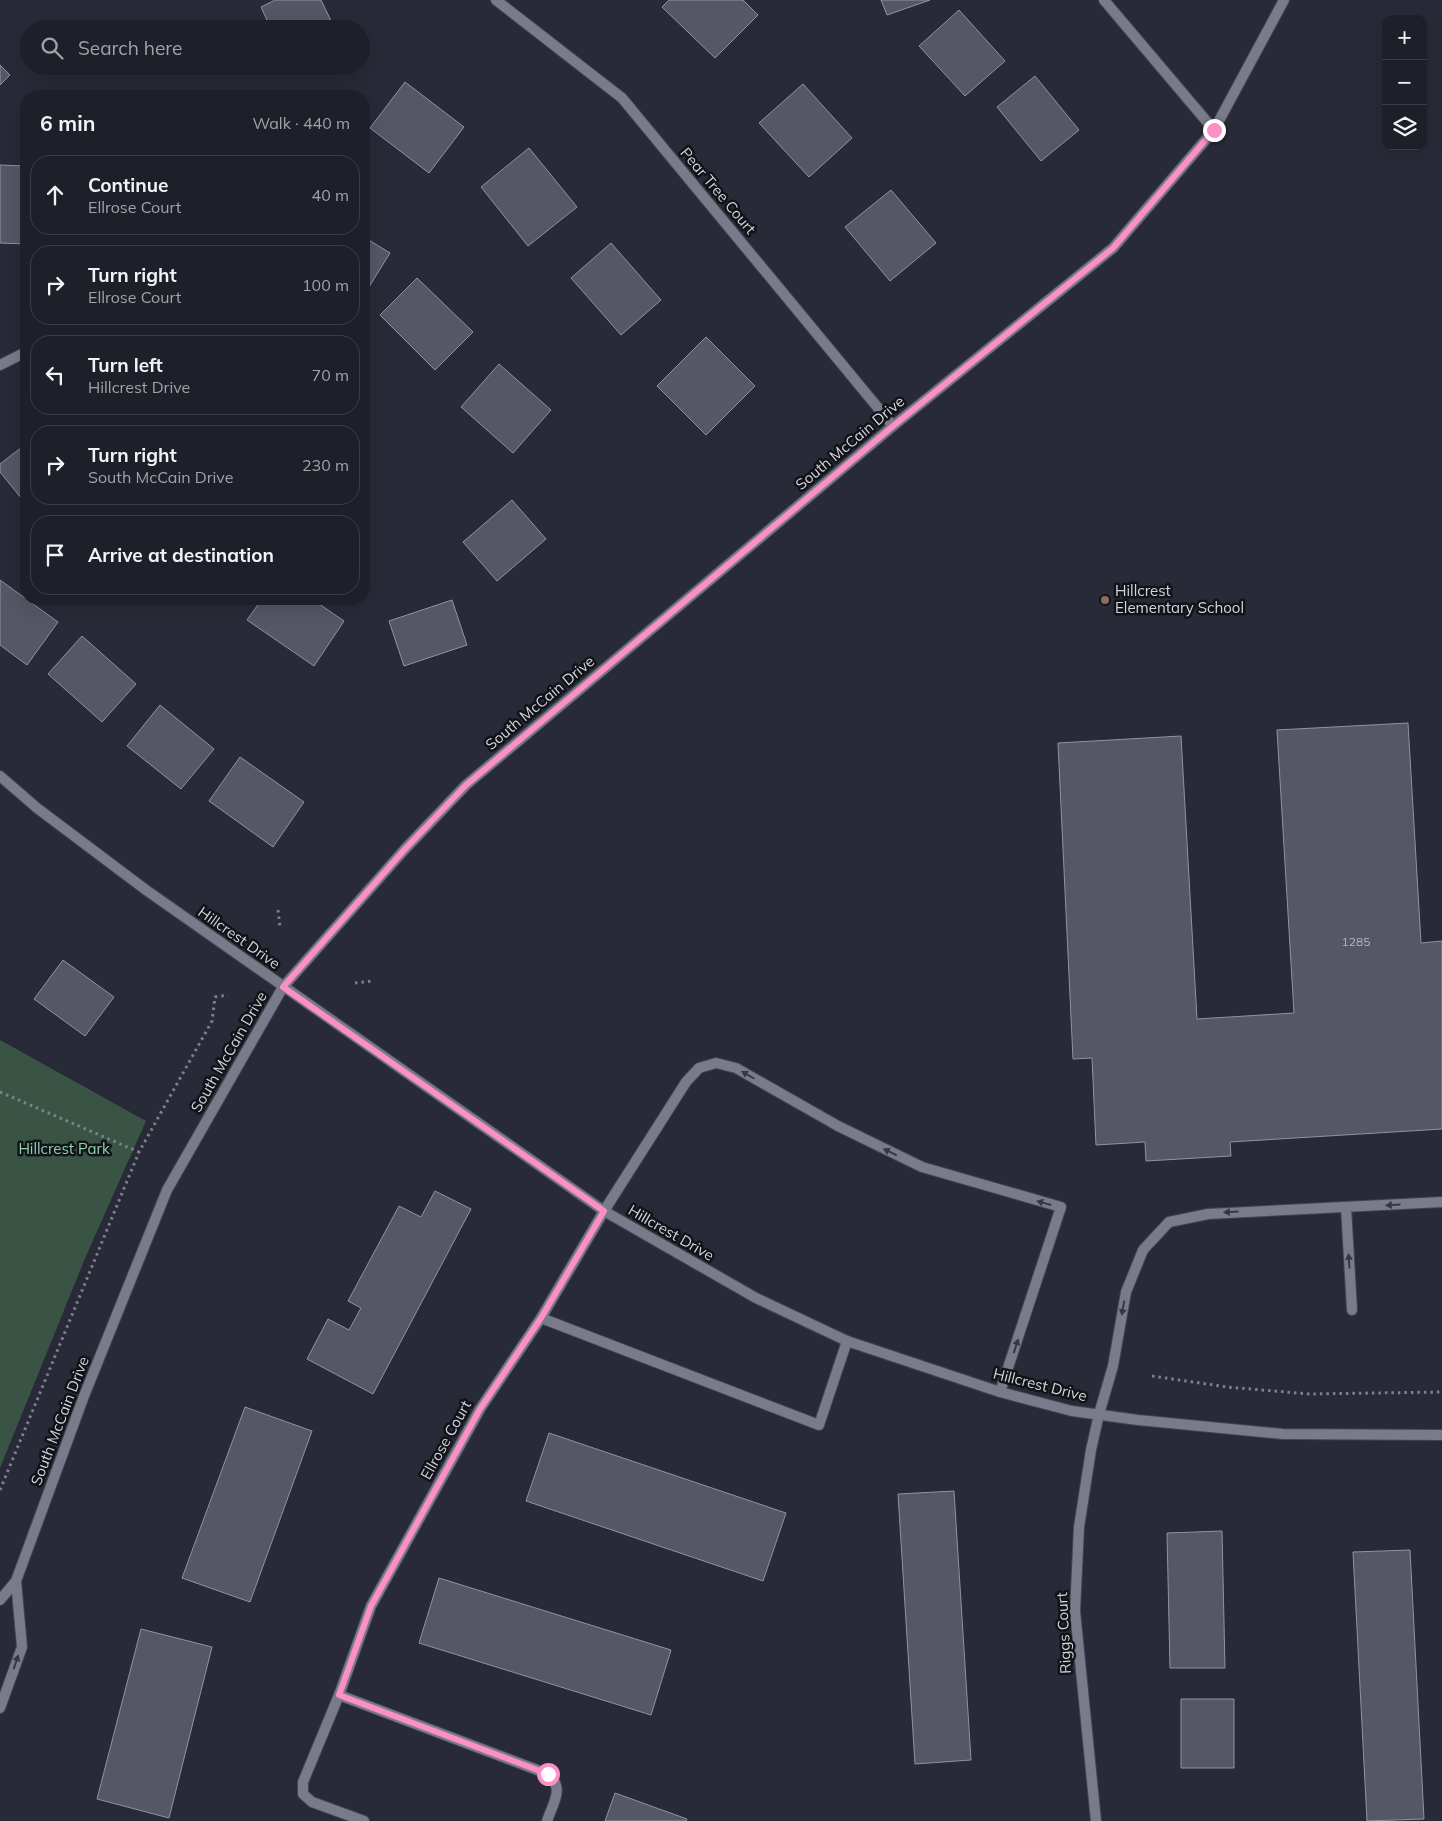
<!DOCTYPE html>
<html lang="en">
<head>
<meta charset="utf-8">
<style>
  body { margin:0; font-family:Mulish,sans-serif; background:#2b2d35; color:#f1f3f6 }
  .controls { position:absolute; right:15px; top:15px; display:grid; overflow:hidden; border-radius:10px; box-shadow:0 5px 20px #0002 }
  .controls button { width:45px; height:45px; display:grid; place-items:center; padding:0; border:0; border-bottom:1px solid #3c3e46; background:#1e2029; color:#f1f3f6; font:25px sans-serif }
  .stop { position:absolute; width:15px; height:15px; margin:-11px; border:4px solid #fc8fc3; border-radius:50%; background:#fff }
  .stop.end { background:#fc8fc3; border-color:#fff; box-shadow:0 1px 5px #0008 }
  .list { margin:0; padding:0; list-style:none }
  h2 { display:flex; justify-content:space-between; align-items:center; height:65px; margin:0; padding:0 20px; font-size:21px }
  h2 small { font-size:16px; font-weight:400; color:#a1a3a8 }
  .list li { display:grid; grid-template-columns:32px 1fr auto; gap:15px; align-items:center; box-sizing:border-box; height:80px; margin:0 10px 10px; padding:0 10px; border:1px solid #3c3e46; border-radius:20px }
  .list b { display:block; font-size:19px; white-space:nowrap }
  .list p { margin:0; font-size:16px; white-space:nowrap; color:#a1a3a8 }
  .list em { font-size:16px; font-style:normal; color:#a1a3a8 }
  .icon { flex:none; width:28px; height:28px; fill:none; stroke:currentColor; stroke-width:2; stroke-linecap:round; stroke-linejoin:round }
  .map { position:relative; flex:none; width:1442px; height:1821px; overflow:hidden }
  .search { position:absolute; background:#1e2029; box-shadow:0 5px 20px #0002; left:20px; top:20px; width:350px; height:55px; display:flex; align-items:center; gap:12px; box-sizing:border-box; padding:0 18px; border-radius:28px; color:#a1a3a8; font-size:19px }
  .panel { position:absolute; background:#1e2029; box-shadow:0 5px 20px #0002; left:20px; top:90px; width:350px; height:515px; border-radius:20px }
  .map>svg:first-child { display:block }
  .green { fill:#395445 }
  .building { fill:#555765; stroke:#9093a3 }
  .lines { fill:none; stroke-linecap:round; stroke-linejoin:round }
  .service-casing { stroke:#434550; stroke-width:12 }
  .minor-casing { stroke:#434550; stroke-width:12 }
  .tertiary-casing { stroke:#434550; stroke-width:12 }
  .path { stroke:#7e808a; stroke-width:3; stroke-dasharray:2.5 4; stroke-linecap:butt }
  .service { stroke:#797b8b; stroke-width:10 }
  .minor { stroke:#797b8b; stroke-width:10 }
  .tertiary { stroke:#797b8b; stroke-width:10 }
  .oneway { fill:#363741 }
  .route { stroke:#fc8fc3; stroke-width:6 }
  .education-dot { fill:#8d6e63; stroke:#121319; stroke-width:2 }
  .labels { text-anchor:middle; stroke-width:5; stroke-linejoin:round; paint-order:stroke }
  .number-label { font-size:12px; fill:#b4b6bf }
  .street-label { font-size:15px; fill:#d3d5dd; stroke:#121319 }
  .poi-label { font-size:15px; fill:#d3d5dd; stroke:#121319; text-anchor:start }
  .park-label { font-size:15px; fill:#8dd2ac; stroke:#121319 }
</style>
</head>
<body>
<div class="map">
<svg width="1442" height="1821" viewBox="0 0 1442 1821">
  <rect width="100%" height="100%" fill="#282a37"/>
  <path class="green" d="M 0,1040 L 146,1121 L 86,1256 L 0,1468 Z"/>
  <path class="building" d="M 275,0 L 321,0 L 335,29 L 271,29 L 261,7 Z
    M 669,0 L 743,0 L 758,15 L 715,58 L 662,7 Z
    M 881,0 L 930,0 L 887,15 Z
    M 959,10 L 1005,61 L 965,96 L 919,46 Z
    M 0,65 L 10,75 L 0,85 Z
    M 1035,76 L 1079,130 L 1041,161 L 997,107 Z
    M 405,82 L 464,127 L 429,173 L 370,128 Z
    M 803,84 L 852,138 L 809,177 L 759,123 Z
    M 529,148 L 577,207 L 528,246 L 481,187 Z
    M 0,165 L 26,166 L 26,244 L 0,243 Z
    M 891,190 L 936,243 L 890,281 L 845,227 Z
    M 364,237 L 390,253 L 364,295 Z
    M 611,243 L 661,300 L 621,335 L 571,278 Z
    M 417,278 L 473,332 L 435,370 L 380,315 Z
    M 706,337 L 755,386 L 706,435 L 657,386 Z
    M 499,364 L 551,410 L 513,453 L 461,407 Z
    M 26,444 L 26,504 L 0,472 L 0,464 Z
    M 512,500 L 546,539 L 497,581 L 463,542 Z
    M 0,580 L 58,622 L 27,665 L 0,645 Z
    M 262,599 L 312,599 L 344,621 L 314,666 L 247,620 Z
    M 452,600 L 467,645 L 404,666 L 389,621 Z
    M 82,636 L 136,684 L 102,722 L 48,674 Z
    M 160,705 L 214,749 L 181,789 L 127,746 Z
    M 1408,723 L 1421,943 L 1442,941 L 1442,1129 L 1230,1142 L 1231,1156 L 1146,1161 L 1145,1142 L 1096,1145 L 1092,1058 L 1073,1059 L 1058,743 L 1181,736 L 1197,1019 L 1294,1013 L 1277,730 Z
    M 240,757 L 304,802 L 273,847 L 209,801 Z
    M 63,960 L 114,997 L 85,1036 L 34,999 Z
    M 435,1191 L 471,1209 L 373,1394 L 307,1359 L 328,1319 L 349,1330 L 361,1308 L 348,1301 L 399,1206 L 421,1217 Z
    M 245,1407 L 312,1431 L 250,1602 L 182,1578 Z
    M 549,1433 L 786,1513 L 763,1581 L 526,1501 Z
    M 954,1491 L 971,1760 L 915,1764 L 898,1494 Z
    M 1222,1531 L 1225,1668 L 1170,1668 L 1167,1533 Z
    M 1410,1550 L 1424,1819 L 1367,1821 L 1353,1552 Z
    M 439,1578 L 671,1650 L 651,1715 L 419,1643 Z
    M 141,1629 L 212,1647 L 169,1818 L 97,1799 Z
    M 1181,1699 L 1234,1699 L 1234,1768 L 1181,1768 Z
    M 615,1793 L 687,1819 L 686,1821 L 605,1821 Z"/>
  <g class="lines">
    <g class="service-casing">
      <path id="service" d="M 1346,1207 L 1352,1310
        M 604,1211 L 686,1082 L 699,1068 L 716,1063 L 736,1068 L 838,1126 L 922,1167 L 1061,1207 L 1000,1392
        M 541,1318 L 819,1425 L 847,1341
        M 1099,1414 L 1113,1366 L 1126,1292 L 1143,1250 L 1169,1222 L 1208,1214 L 1442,1202"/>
    </g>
    <g class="minor-casing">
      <path id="minor" d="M 496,0 L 622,98 L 893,426
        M 1104,0 L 1214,130
        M 0,365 L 26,352
        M 339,1695 L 548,1774 C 565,1788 553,1803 547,1821
        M 364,1821 L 312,1802 L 303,1794 L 303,1782 L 339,1695 L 371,1606 L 480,1409 L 541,1318 L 604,1211
        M 1096,1821 L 1075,1611 L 1079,1527 L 1091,1450 L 1099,1414"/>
    </g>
    <g class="tertiary-casing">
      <path id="tertiary" d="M 0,776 L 37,808 L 146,890 L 604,1211 L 756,1298 L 847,1341 L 1000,1392 L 1072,1411 L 1138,1420 L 1283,1434 L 1442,1435
        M 0,1600 L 16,1581 L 84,1396 L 167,1190 L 283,987 L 405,849 L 466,785 L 893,426 L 1113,248 L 1214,130 L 1284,0
        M 0,1708 L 22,1647 L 16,1581"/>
    </g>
    <path class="path" d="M 278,910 L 280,927
      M 355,983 L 373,981
      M 0,1092 L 139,1152
      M 1152,1376 L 1227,1387 L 1309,1394 L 1442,1392
      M 0,1490 L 139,1152 L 212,1021 L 215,997 L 228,995"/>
    <use href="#service" class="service"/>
    <use href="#minor" class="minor"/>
    <use href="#tertiary" class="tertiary"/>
  </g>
  <defs><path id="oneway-solid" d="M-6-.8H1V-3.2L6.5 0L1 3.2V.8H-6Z" transform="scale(1.25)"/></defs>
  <g class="oneway">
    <use href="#oneway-solid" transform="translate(748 1075) rotate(-150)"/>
    <use href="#oneway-solid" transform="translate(890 1152) rotate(-154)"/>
    <use href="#oneway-solid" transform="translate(1044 1203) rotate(-164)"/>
    <use href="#oneway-solid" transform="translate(1393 1205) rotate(177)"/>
    <use href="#oneway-solid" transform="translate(1231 1212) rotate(177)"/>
    <use href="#oneway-solid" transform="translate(1349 1261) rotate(-93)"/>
    <use href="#oneway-solid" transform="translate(1123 1308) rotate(100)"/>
    <use href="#oneway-solid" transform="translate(1016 1346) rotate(-72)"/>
    <use href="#oneway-solid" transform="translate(16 1662) rotate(-71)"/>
  </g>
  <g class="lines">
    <path class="route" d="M 548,1774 L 339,1695 L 371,1606 L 480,1409 L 541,1318 L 604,1211 L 283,987 L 405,849 L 466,785 L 893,426 L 1113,248 L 1214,130"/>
  </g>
  <circle class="education-dot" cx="1105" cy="600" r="5"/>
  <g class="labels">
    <g class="number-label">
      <text x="1356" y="946">1285</text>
    </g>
    <g class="street-label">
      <text transform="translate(718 191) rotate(50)" y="5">Pear Tree Court</text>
      <text transform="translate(850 443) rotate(-40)" y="5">South McCain Drive</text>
      <text transform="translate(540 703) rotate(-40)" y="5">South McCain Drive</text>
      <text transform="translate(239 938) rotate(35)" y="5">Hillcrest Drive</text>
      <text transform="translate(229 1052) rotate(-60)" y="5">South McCain Drive</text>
      <text transform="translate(671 1233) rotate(30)" y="5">Hillcrest Drive</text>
      <text transform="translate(1040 1385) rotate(14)" y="5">Hillcrest Drive</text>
      <text transform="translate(60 1421) rotate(-69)" y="5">South McCain Drive</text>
      <text transform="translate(446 1440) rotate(-61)" y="5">Ellrose Court</text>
      <text transform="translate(1064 1633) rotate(-93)" y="5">Riggs Court</text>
    </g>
    <g class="poi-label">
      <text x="1115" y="596">Hillcrest<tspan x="1115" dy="17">Elementary School</tspan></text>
    </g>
    <g class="park-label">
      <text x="64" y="1154">Hillcrest Park</text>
    </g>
  </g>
</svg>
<div class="controls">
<button>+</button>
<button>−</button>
<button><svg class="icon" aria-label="layers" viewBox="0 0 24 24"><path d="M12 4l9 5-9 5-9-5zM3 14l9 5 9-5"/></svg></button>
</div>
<div class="stop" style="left:548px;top:1774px"></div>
<div class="stop end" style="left:1214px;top:130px"></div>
<div class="search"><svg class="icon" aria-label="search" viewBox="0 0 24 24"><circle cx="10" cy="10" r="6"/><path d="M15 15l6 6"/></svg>Search here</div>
<section class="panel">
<h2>6 min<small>Walk · 440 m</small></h2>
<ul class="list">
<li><svg class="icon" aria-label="ahead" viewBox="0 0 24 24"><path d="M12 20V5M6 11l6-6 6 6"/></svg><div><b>Continue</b><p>Ellrose Court</p></div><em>40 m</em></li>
<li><svg class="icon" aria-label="right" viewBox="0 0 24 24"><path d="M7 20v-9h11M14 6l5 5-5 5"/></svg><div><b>Turn right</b><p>Ellrose Court</p></div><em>100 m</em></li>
<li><svg class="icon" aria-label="left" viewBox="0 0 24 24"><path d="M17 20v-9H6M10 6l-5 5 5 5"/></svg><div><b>Turn left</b><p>Hillcrest Drive</p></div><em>70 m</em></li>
<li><svg class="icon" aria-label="right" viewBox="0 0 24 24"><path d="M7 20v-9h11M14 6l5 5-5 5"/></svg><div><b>Turn right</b><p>South McCain Drive</p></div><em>230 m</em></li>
<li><svg class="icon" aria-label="arrive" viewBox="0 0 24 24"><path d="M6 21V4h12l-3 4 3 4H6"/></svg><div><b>Arrive at destination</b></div></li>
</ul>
</section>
</div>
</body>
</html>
